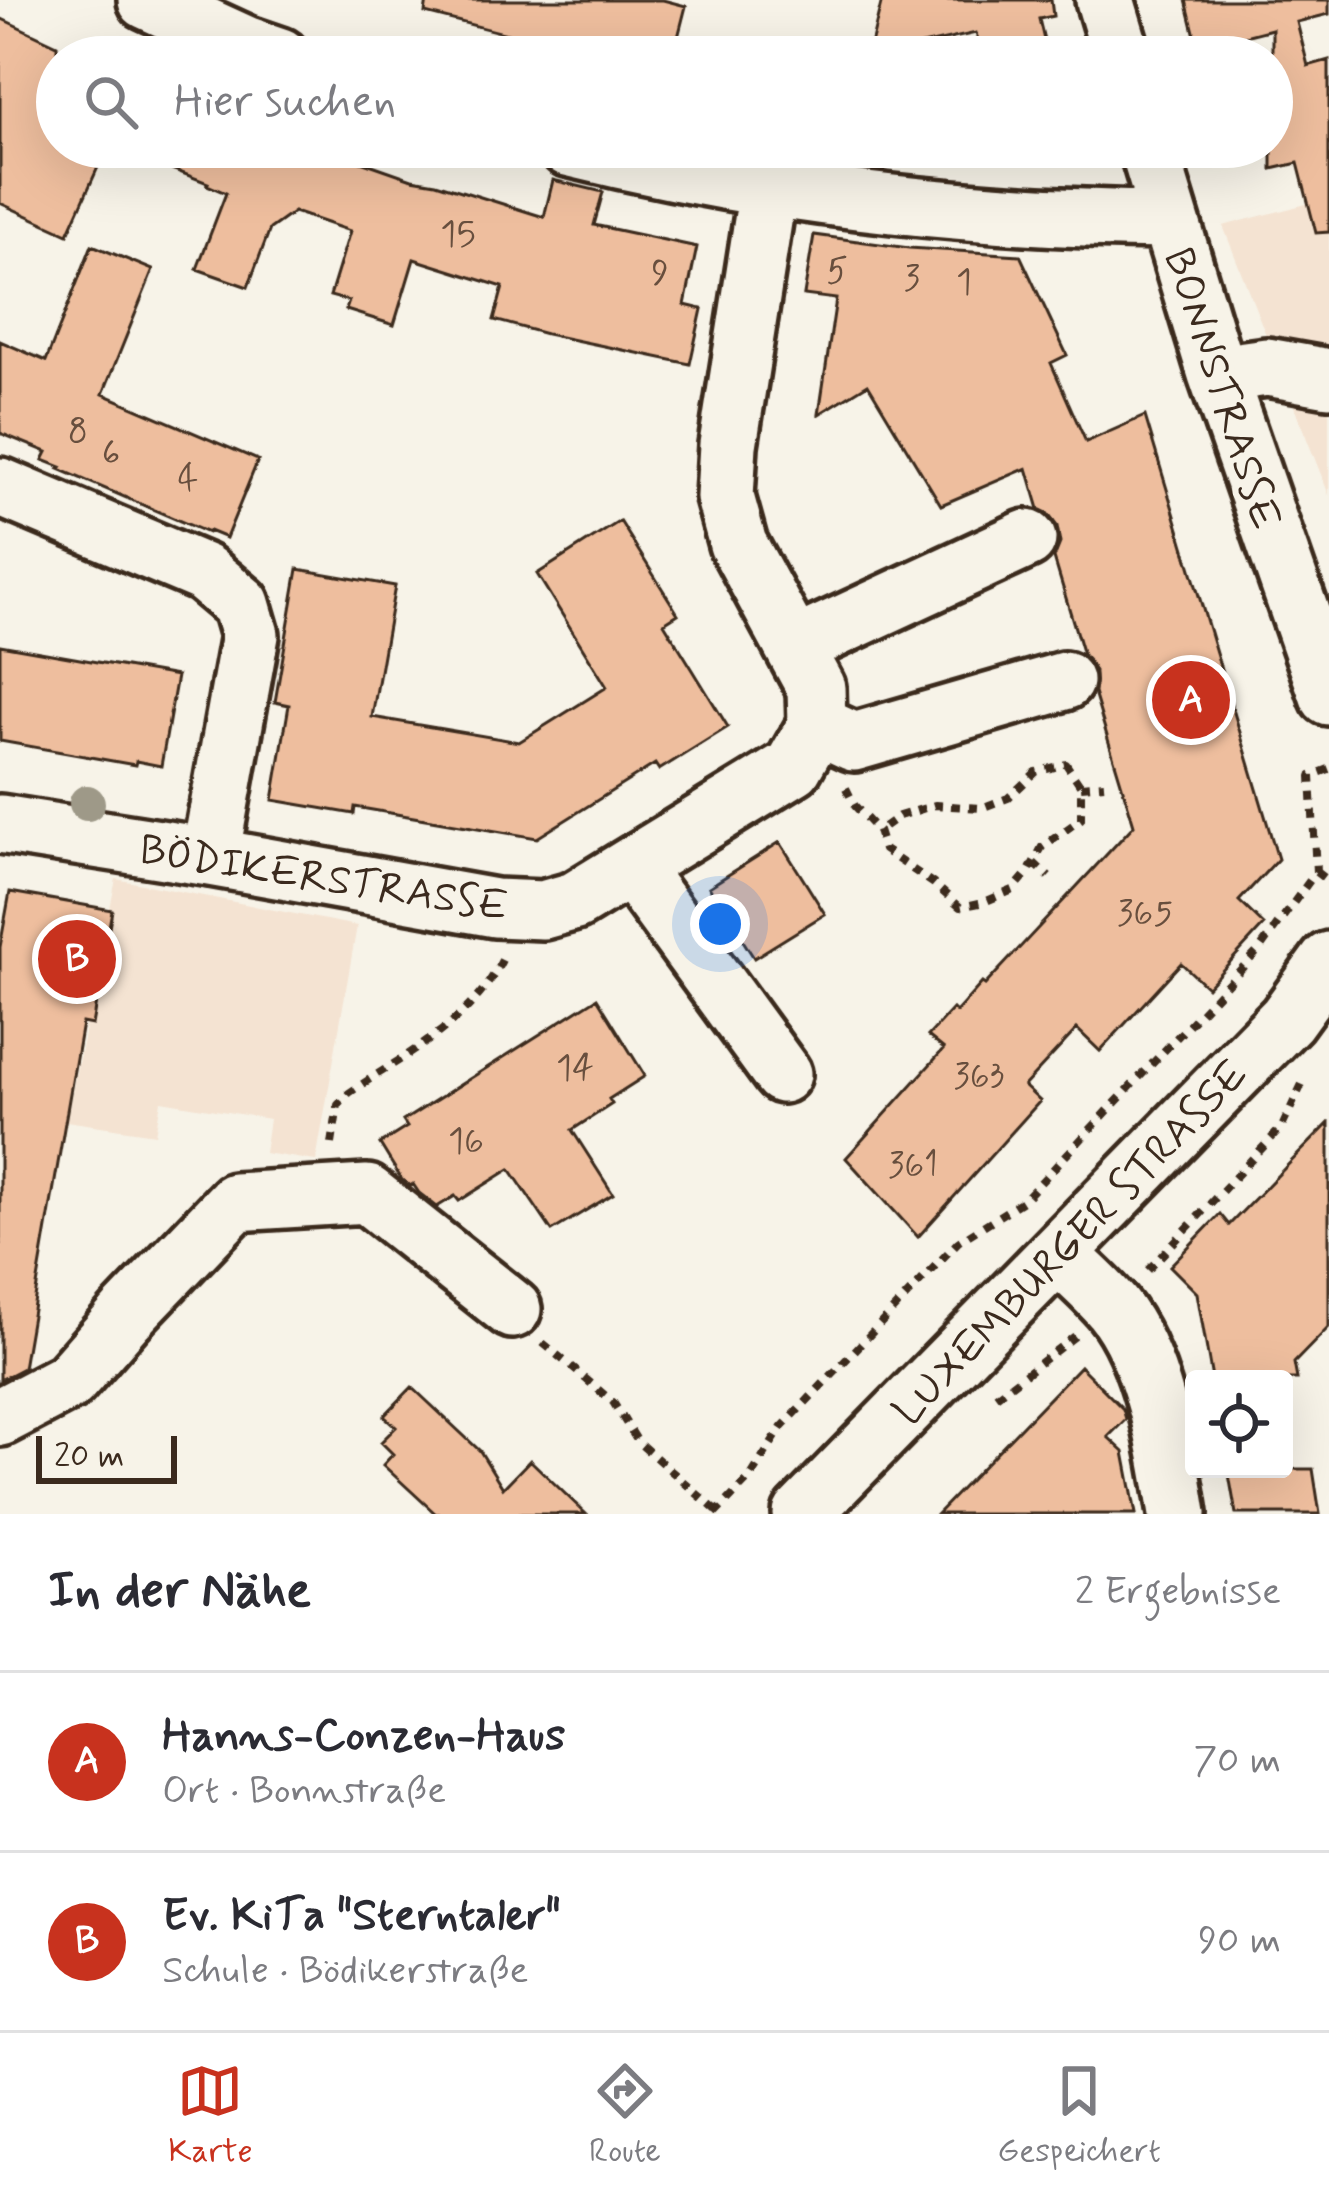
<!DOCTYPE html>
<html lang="de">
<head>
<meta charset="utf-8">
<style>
  body { margin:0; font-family:Mynerve,sans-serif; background:#f7f7f7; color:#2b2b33 }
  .controls { position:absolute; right:36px; bottom:36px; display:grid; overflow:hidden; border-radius:12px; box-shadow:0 12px 48px #0002 }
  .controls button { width:108px; height:108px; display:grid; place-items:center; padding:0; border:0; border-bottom:3px solid #e1e1e2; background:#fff; color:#2b2b33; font:60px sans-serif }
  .scale { position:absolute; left:36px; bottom:30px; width:141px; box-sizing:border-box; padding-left:12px; border:6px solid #3b2a1e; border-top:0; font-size:33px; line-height:42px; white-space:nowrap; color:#3b2a1e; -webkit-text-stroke:9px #f7f3e8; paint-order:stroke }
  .you { position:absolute; left:720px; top:924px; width:42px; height:42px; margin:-30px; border:9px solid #fff; border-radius:50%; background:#1a73e8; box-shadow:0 0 0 18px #1a73e833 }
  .badge { display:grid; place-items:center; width:78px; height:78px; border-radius:50%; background:#c8321e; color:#fff; font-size:39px; font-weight:700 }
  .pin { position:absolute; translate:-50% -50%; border:6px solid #fff; box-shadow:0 3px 12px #0006 }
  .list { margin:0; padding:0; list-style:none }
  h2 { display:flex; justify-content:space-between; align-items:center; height:156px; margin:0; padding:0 48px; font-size:51px }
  h2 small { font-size:39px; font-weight:400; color:#7c7c81 }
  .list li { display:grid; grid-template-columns:78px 1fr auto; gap:36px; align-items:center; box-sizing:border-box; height:180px; padding:0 48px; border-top:3px solid #e1e1e2 }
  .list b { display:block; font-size:45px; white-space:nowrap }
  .list p { margin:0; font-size:39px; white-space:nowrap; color:#7c7c81 }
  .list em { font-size:39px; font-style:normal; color:#7c7c81 }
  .icon { flex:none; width:66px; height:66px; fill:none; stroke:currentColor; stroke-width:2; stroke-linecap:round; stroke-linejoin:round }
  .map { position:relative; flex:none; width:1329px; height:1514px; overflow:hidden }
  .search { position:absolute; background:#fff; box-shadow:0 12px 48px #0002; left:36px; right:36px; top:36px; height:132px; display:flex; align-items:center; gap:30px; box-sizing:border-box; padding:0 42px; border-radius:66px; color:#7c7c81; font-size:45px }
  .sheet { height:516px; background:#fff }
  nav { display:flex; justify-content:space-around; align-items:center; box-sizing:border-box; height:168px; border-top:3px solid #e1e1e2; background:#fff; font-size:33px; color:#7c7c81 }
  nav a { display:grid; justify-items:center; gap:6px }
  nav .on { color:#c8321e }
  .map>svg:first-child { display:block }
  .built { fill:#f4e3d2 }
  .building { fill:#eebe9e; stroke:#3b2a1e; stroke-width:3 }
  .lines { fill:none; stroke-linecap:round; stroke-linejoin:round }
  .minor-casing { stroke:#3b2a1e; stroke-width:66 }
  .path { stroke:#3b2a1e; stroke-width:8; stroke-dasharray:9 9; stroke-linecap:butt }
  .minor { stroke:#f7f3e8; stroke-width:57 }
  .tree { fill:#9e9988 }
  .labels { text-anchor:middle; stroke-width:12; stroke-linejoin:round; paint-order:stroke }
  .number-label { font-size:36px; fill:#684f3e }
  .street-label { font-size:42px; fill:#3b2a1e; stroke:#f7f3e8 }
</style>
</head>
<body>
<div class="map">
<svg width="1329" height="1514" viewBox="0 0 1329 1514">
  <rect width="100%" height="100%" fill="#f7f3e8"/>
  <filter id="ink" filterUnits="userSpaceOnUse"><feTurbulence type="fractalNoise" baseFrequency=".00833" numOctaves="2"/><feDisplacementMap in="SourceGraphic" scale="24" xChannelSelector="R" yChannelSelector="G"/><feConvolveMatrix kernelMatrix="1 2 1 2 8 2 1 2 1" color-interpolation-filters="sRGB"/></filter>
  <g filter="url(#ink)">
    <path class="built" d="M 1329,198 L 1329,495 L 1223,226 Z
      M 116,879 L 357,926 L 316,1161 L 264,1153 L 269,1119 L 161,1101 L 155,1134 L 66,1121 Z"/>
    <path class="building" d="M 427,0 L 663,0 L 686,6 L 673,57 L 597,57 L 425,13 Z
      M 882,0 L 1051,0 L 1053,16 L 1039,19 L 1048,57 L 982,57 L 976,33 L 909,48 L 908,57 L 868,57 Z
      M 1186,0 L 1329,0 L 1329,14 L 1297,22 L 1308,66 L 1329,60 L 1329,232 L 1316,233 L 1298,163 L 1272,169 L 1272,29 L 1198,48 Z
      M 0,18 L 57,45 L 57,147 L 107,147 L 68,234 L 0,203 Z
      M 122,147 L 321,147 L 412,179 L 436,183 L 544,217 L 553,180 L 603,192 L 594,225 L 697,247 L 685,305 L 702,309 L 690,364 L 546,334 L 494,320 L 503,287 L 414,259 L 394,325 L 346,310 L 349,301 L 330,296 L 350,231 L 294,212 L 270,229 L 248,287 L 197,269 L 226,193 L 207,185 L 208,183 L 122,150 Z
      M 814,235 L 909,248 L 1020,255 L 1067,355 L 1051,363 L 1086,442 L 1145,416 L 1278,859 L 1239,901 L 1264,925 L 1207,987 L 1181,963 L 1100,1051 L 1077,1029 L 1024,1086 L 1040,1101 L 918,1237 L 846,1158 L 944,1049 L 928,1036 L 953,1009 L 956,1012 L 982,983 L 985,985 L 1134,825 L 1094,693 L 1095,671 L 1083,655 L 1054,558 L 1060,543 L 1057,526 L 1047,513 L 1039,509 L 1027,468 L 941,505 L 868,384 L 819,414 L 836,299 L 804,295 Z
      M 92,245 L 153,270 L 103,394 L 258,460 L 226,538 L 209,531 L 208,533 L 59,469 L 61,467 L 43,460 L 47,452 L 0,433 L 0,341 L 46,361 Z
      M 620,521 L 678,614 L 664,623 L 728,727 L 659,770 L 655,764 L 537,838 L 355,807 L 354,814 L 273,800 L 289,705 L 275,702 L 298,569 L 395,586 L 372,717 L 519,742 L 607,687 L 537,574 Z
      M 0,645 L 177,676 L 161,766 L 136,761 L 135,765 L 0,741 Z
      M 780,842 L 825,914 L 754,958 L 709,887 Z
      M 10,892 L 112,910 L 92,1025 L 82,1023 L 23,1368 L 0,1380 L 0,947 Z
      M 597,998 L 645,1076 L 609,1099 L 612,1104 L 572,1130 L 613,1194 L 552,1231 L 510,1169 L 459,1201 L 455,1196 L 437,1207 L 419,1193 L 413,1184 L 410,1186 L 402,1180 L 380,1144 L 407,1127 L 403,1121 Z
      M 1329,1123 L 1329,1327 L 1294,1363 L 1297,1379 L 1212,1379 L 1197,1293 L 1170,1266 L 1220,1214 L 1229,1225 Z
      M 1080,1366 L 1123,1409 L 1126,1419 L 1108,1437 L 1124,1452 L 1136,1514 L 937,1514 Z
      M 412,1387 L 480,1451 L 503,1488 L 530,1460 L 586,1514 L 436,1514 L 383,1465 L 393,1454 L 381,1442 L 396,1427 L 384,1416 Z
      M 1228,1469 L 1313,1469 L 1320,1514 L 1236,1514 Z"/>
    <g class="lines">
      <g class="minor-casing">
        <path id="minor" d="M 147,0 L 245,45 L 280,57
          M 1105,0 L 1122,57
          M 568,147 C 765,196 966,218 1169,220
          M 1148,147 L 1217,374 L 1329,696
          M 1217,374 L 1267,367 L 1329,378
          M 0,487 L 204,573 L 241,604 L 250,635 L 210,857
          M 794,647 L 1027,539
          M 817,725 L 854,742 L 1064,681
          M 0,824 L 210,857 L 495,908 L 543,910 L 575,901 L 793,767 L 817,725 L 816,688 L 738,544 L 725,497 L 728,445 L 768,189
          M 631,867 L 782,1074
          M 1058,1254 C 1076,1271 1096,1288 1112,1307 C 1154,1358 1168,1450 1178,1514
          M 0,1417 L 69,1381 L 126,1316 L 235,1202 L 367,1194 L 512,1309
          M 802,1514 L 1287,1019 L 1329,961"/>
      </g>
      <path class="path" d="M 1081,786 L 1104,784
        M 846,788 L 855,806 L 878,831 L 884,850 L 934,884 L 960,907 L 984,902 L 1013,890 L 1029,871 L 1042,847 L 1081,819 L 1081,786 L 1066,764 L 1036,772 L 1008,798 L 981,808 L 935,805 L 899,816 L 878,831
        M 1034,863 L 1049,877
        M 1316,872 L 1329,882
        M 332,1144 L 338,1105 L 349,1093 C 404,1055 471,1023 502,960
        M 1148,1270 L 1282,1127 L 1302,1084
        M 543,1343 L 613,1402 L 638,1442 L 718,1512
        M 996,1396 L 1075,1336
        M 715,1514 L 749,1479 L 782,1427 L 958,1242 L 1024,1200 L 1259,950 L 1316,872 L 1311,776 L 1329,769"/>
      <use href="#minor" class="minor"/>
    </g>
    <circle class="tree" cx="87" cy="803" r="18"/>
  </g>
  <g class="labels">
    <g class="number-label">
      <text x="458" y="245">15</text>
      <text x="837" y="282">5</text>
      <text x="660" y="284">9</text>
      <text x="912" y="289">3</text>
      <text x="964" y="293">1</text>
      <text x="78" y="442">8</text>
      <text x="111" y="464">6</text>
      <text x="188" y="489">4</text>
      <text x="1145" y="924">365</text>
      <text x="575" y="1079">14</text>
      <text x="979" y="1087">363</text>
      <text x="466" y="1152">16</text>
      <text x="913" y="1176">361</text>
    </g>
    <g class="street-label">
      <text transform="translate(1224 388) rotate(72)" y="15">BONNSTRASSE</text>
      <text transform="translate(324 876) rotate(9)" y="15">BÖDIKERSTRASSE</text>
      <text transform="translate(1069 1241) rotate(-46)" y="15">LUXEMBURGER STRASSE</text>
    </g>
  </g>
</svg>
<div class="controls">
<button><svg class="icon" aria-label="locate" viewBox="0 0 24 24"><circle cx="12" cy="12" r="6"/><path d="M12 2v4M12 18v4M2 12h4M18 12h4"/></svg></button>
</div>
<div class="scale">20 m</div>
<div class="you"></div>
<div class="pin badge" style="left:1191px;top:700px">A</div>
<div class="pin badge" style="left:77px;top:959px">B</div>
<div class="search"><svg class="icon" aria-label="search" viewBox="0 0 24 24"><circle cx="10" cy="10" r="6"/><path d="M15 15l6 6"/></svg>Hier suchen</div>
</div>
<section class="sheet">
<h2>In der Nähe<small>2 Ergebnisse</small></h2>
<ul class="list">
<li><span class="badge">A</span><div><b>Hanns-Conzen-Haus</b><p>Ort · Bonnstraße</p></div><em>70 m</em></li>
<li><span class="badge">B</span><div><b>Ev. KiTa &quot;Sterntaler&quot;</b><p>Schule · Bödikerstraße</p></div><em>90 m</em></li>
</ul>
</section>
<nav>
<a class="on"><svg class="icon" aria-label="map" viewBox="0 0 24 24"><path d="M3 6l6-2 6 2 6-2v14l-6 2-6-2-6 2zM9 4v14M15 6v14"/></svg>Karte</a>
<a><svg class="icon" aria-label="directions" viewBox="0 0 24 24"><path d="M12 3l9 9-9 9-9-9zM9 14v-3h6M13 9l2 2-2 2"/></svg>Route</a>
<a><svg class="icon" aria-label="saved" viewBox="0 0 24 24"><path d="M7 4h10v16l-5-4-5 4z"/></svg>Gespeichert</a>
</nav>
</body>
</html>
